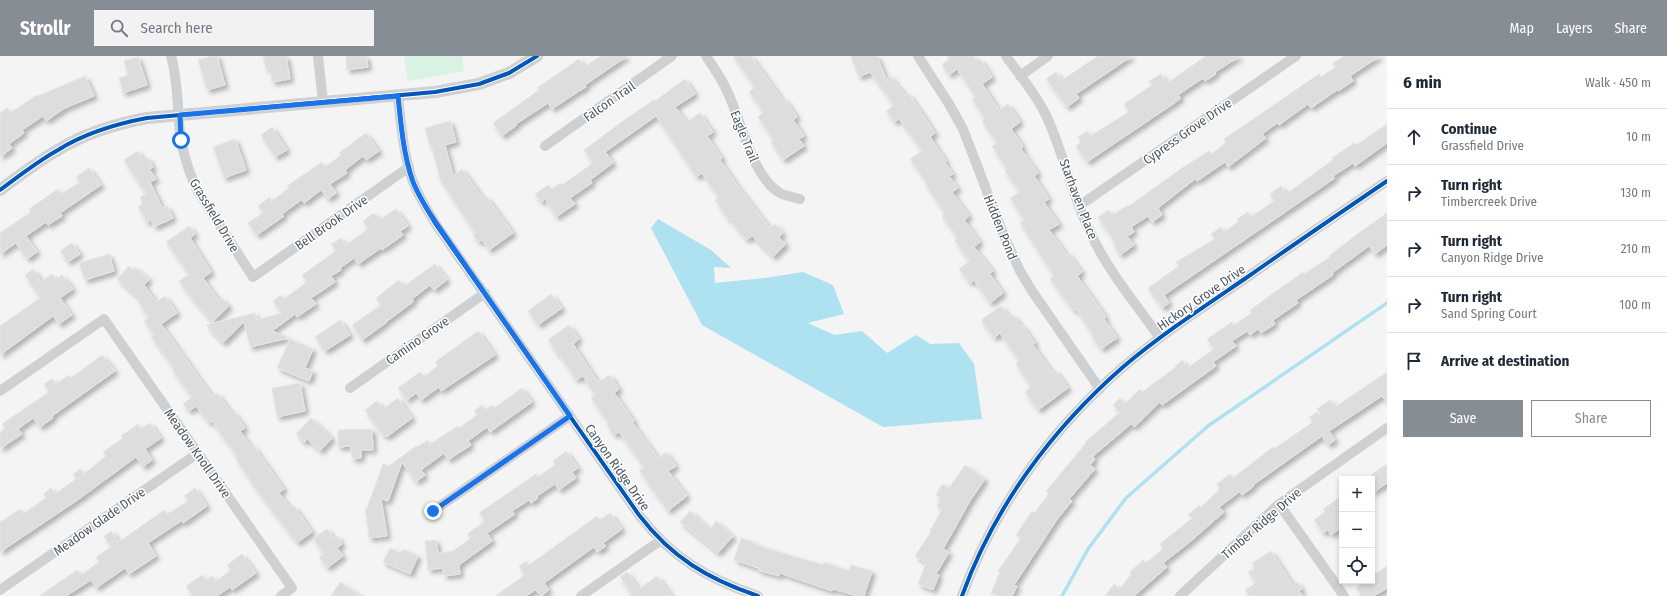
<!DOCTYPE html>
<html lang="en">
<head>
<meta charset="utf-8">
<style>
  body { margin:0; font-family:"Fira Sans Condensed",sans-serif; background:#f2f2f3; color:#1f2937 }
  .controls { position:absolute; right:12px; bottom:12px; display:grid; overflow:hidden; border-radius:0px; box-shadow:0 2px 6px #0003 }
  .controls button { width:36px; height:36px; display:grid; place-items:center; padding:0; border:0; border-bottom:1px solid #e0e1e3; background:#fff; color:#1f2937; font:20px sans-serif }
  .stop { position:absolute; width:12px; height:12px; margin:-9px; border:3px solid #1a73e8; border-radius:50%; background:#fff }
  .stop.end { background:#1a73e8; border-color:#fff; box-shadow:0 1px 4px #0008 }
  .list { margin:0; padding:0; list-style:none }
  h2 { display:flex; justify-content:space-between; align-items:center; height:52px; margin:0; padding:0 16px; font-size:17px }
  h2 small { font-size:13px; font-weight:400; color:#747a83 }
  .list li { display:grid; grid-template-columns:26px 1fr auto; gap:12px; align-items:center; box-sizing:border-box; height:56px; padding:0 16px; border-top:1px solid #e0e1e3 }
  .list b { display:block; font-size:15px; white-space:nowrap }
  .list p { margin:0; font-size:13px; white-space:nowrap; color:#747a83 }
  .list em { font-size:13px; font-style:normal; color:#747a83 }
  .actions { display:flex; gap:8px; padding:12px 16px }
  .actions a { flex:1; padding:9px 0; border:1px solid #868d94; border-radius:0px; text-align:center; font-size:14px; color:#868d94 }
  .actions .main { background:#868d94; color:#fff }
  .icon { flex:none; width:22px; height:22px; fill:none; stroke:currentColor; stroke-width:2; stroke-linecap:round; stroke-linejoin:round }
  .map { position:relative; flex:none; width:1387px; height:540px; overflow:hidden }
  header { display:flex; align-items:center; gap:24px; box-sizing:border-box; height:56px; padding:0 20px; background:#868d94; color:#fff }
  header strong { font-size:19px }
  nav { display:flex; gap:22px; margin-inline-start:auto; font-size:14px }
  .search { width:280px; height:36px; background:#f2f2f3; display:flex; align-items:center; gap:10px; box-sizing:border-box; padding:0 14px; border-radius:0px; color:#747a83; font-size:15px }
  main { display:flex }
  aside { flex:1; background:#fff }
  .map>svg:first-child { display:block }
  .green { fill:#d9f2e3 }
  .water { fill:#aee2f0 }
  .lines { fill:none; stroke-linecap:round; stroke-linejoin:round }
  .stream { stroke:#aee2f0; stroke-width:3.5 }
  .building { fill:#ddddde; stroke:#e5e6e7; filter:url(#shadow) }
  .minor { stroke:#ced0d2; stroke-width:10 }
  .tertiary { stroke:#ced0d2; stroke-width:12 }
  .cycleway-casing { stroke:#fff; stroke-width:6 }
  .cycleway { stroke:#0057b8; stroke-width:4 }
  .route { stroke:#1a73e8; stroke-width:5 }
  .labels { text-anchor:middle; stroke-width:3; stroke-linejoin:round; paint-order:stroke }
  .street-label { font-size:13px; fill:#4a5661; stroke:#fff }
</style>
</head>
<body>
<header>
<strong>Strollr</strong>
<div class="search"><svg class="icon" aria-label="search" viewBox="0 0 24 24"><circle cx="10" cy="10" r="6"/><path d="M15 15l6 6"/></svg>Search here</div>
<nav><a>Map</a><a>Layers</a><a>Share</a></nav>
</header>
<main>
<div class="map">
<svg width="1387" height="540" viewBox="0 0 1387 540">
  <defs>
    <filter id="shadow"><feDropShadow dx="3.5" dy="3.5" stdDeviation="2" flood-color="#0004"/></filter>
  </defs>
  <rect width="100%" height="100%" fill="#f4f4f4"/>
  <path class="green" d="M 404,0 L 462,0 L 464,15 L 408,25 Z"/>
  <path class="water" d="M 658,163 L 711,194 L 731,212 L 714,211 L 715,227 L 765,222 L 803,216 L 833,229 L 844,258 L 808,267 L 834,279 L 862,275 L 887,297 L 916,279 L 930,288 L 959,287 L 974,308 L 982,363 L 883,371 L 702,269 L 651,172 Z"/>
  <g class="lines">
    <path class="stream" d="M 1062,540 L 1088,493 L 1126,442 L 1208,370 L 1387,247"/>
  </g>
  <path class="building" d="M 212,0 L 217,0 L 225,29 L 207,34 L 198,4 Z
    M 263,0 L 286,0 L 290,23 L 272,26 L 270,12 L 266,13 Z
    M 346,0 L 366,0 L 368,11 L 347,14 Z
    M 601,0 L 627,0 L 585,29 L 586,31 L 576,37 L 552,53 L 548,47 L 516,68 L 517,69 L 502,80 L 493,67 L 539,34 L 537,32 L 579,3 L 584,11 Z
    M 733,0 L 751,0 L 783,44 L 785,43 L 797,61 L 793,64 L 804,80 L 799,83 L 804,90 L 783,104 L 771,86 L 774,84 L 758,61 L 764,56 L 749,36 L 755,31 Z
    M 851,0 L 877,0 L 886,23 L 890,20 L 906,40 L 909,38 L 935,77 L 930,81 L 946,105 L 945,107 L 953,118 L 949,120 L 958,132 L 952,136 L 969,160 L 964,164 L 980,186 L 974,191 L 993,215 L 990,218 L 1003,237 L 990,247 L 974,224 L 970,227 L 959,213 L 970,205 L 954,184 L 958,182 L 942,160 L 945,157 L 925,128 L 927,127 L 910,103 L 922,95 L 899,63 L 894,66 L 886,55 L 894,49 L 870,16 L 859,21 Z
    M 947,0 L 973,0 L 977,6 L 980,3 L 992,21 L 982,28 L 999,54 L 1008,48 L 1020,66 L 1011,73 L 1023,91 L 1021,93 L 1038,117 L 1034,120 L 1049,143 L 1044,146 L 1059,168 L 1049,174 L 1067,199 L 1069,198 L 1082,216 L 1077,220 L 1106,261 L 1104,263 L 1117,282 L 1101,293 L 1091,279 L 1093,278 L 1076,253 L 1074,255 L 1050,223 L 1054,220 L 1020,167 L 1024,164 L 1010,142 L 1020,136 L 1005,115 L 1007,113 L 992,90 L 997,87 L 982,65 L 985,63 L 972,43 L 976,41 L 957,13 L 949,19 L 942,8 L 949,4 Z
    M 1098,0 L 1132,0 L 1076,38 L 1079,42 L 1067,51 L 1046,23 L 1056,16 L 1062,24 Z
    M 1206,0 L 1240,0 L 1215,16 L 1216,18 L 1205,25 L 1203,22 L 1178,39 L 1181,42 L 1173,48 L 1087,106 L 1076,90 L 1081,86 L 1078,81 L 1087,75 L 1090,80 L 1129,56 L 1124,48 L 1152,29 L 1149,25 L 1161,18 L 1167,27 Z
    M 1344,0 L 1380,0 L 1350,20 L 1353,25 L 1338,35 L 1337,34 L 1311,52 L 1308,48 L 1279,69 L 1277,67 L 1262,78 L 1266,82 L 1228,111 L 1225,106 L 1197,125 L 1195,123 L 1158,152 L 1162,159 L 1152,166 L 1148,160 L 1131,171 L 1134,176 L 1127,180 L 1134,189 L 1120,199 L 1114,190 L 1116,188 L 1098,161 L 1108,154 L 1112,159 L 1128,149 L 1129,150 L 1182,112 L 1209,95 L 1211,98 L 1226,87 L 1224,83 L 1319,18 L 1321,21 L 1336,11 L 1333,7 Z
    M 138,1 L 147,29 L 123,37 L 119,22 L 128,19 L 124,5 Z
    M 85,20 L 94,40 L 65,52 L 46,65 L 43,60 L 22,74 L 24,77 L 9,88 L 12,92 L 0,101 L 0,57 L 7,52 L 10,57 L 37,39 L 38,40 Z
    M 685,23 L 695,38 L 675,51 L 687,66 L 700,57 L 713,76 L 707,80 L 722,102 L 720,104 L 737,129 L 770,172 L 775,168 L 783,177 L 779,181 L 786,188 L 773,201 L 752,180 L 746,184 L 729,162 L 728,163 L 715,144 L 719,142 L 702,117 L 696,121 L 656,60 L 605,96 L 613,107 L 590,124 L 592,127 L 570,142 L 575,148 L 556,161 L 545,143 L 541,146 L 535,138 L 548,129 L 551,133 L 561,127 L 562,129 L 593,107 L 584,94 L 627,62 L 654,44 L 655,45 Z
    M 450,65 L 456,86 L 445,89 L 453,120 L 462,113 L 483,142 L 486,140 L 513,177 L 489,194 L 482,184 L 478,186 L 473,179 L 475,177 L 440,123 L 432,92 L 431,93 L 425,72 Z
    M 1387,68 L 1387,87 L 1355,110 L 1353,107 L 1333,120 L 1335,122 L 1164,239 L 1169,247 L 1162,252 L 1148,232 L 1179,210 L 1176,206 L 1215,183 L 1211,178 L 1221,171 L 1224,176 L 1238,166 L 1237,163 L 1248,156 L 1251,161 L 1274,145 L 1270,138 L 1281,130 L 1286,138 L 1333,104 L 1332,102 L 1354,87 L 1356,89 Z
    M 272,71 L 287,94 L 275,101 L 261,79 Z
    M 366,77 L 379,95 L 366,104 L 363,100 L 345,114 L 347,117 L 330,128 L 336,137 L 328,143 L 321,134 L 304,147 L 301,144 L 282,158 L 284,160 L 257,179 L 248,167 L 263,157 L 258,150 L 270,141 L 272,145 L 289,132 L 287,130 L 322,106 L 325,111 L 341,99 L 339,97 Z
    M 235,83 L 246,114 L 224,122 L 213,91 Z
    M 138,95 L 143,104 L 147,101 L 153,111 L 150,114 L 156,123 L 150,126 L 162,152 L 167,150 L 173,162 L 154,171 L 151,164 L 146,166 L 138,150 L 143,148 L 140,141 L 146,138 L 124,104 Z
    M 89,112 L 101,129 L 60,157 L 62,160 L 48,169 L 46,166 L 26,180 L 37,196 L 27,203 L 16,187 L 0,198 L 0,177 L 31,156 L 29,153 L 58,133 L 61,138 L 80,126 L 76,121 Z
    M 396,153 L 408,170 L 400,175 L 403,179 L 382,194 L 381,192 L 358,208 L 354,202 L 340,212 L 341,214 L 331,220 L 335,226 L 311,242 L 316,248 L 297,261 L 295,258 L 272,275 L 289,282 L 250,291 L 244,266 L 223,287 L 206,269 L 255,257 L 257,264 L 282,257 L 273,245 L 281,239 L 284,243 L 307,226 L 302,219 L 336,195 L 331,188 L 341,182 L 346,189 L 368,173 L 363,165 L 374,157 L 379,164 Z
    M 1387,157 L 1387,189 L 1375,198 L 1369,190 L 1332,217 L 1333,219 L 1296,244 L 1298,247 L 1273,264 L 1275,268 L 1261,277 L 1258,273 L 1250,279 L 1247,275 L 1232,285 L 1236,290 L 1213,306 L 1216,310 L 1162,349 L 1160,346 L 1134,371 L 1131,368 L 1092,401 L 1095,403 L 1090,409 L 1095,413 L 1069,443 L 1072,445 L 1058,462 L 1014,529 L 1017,530 L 1012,540 L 998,540 L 991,537 L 1000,516 L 998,515 L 1021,482 L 1016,479 L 1032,455 L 1034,457 L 1049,438 L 1046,435 L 1086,387 L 1085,386 L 1120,356 L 1113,349 L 1120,342 L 1125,348 L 1140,333 L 1142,336 L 1176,311 L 1175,310 L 1182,304 L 1187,312 L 1214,293 L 1207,283 L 1232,266 L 1234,269 L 1252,257 L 1250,254 L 1303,216 L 1304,218 L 1330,201 L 1329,200 L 1360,176 Z
    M 189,170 L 195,178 L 190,182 L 211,216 L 203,222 L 219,245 L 221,242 L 229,250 L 213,266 L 196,248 L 179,225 L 189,218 L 166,186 Z
    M 72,187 L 80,198 L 68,206 L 60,195 Z
    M 109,198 L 114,215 L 85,224 L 79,207 Z
    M 435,208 L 447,224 L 434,234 L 430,229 L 412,243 L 414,245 L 386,266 L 386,267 L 362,284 L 352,269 L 381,249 L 376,242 L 399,224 L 403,231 Z
    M 129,210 L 133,214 L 135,211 L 149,223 L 144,229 L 156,246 L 165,240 L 177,257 L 161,268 L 212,340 L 217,337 L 232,357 L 234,356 L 245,372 L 240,375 L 252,392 L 254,391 L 284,433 L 279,437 L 291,453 L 294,450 L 312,476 L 297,487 L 255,432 L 236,403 L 238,402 L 212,365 L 209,367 L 196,350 L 189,355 L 183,348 L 192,341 L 172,313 L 174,312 L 151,281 L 154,279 L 144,265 L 149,261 L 138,246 L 141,244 L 117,223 Z
    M 33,213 L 41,225 L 52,218 L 56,223 L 62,219 L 73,233 L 60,242 L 72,259 L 59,268 L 53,260 L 0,299 L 0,270 L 40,242 L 25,219 Z
    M 551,238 L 562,252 L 538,269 L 528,255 Z
    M 1001,250 L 1010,261 L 1013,259 L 1021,270 L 1022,269 L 1035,287 L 1033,289 L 1052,316 L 1055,314 L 1068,332 L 1038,354 L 1025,336 L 1031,331 L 1016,308 L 1019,305 L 1000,277 L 994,282 L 981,264 Z
    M 340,264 L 350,279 L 325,295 L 315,281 Z
    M 569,269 L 579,283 L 573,288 L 598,326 L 610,319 L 619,333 L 614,337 L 634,365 L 632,366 L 658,402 L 666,396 L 676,410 L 668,415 L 687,440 L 668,455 L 639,414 L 644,411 L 619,376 L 614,379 L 607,369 L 609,367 L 591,342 L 595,339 L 583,320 L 576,324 L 559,298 L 558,299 L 548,284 Z
    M 478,275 L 495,299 L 441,335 L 439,331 L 421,344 L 416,337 L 407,344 L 398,332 L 420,316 L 423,321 L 438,310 L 435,306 Z
    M 290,283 L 313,293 L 305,312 L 313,315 L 309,325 L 277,312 Z
    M 102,299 L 115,315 L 52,360 L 53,362 L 40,371 L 33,362 L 18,373 L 22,378 L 0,393 L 0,376 L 5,373 L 2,368 L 49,336 L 44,328 L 52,323 L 56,328 L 69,319 L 71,322 Z
    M 1387,316 L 1387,347 L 1382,340 L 1329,375 L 1335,384 L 1328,389 L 1322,380 L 1253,429 L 1254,430 L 1242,439 L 1239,436 L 1219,451 L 1224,456 L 1191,485 L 1163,507 L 1167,511 L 1134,540 L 1105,540 L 1114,528 L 1120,533 L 1131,518 L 1130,516 L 1143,504 L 1146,507 L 1163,493 L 1160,488 L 1192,462 L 1188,459 L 1199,449 L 1201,451 L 1220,433 L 1217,428 L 1230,418 L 1233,422 L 1273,391 L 1275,392 L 1313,366 L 1309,361 L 1317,356 L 1319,359 L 1320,358 L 1317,353 L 1330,344 L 1335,351 Z
    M 300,327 L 305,355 L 277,361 L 272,332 Z
    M 522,332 L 532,346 L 490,376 L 487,371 L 468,385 L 471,389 L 448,404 L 444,397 L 421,414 L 425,419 L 416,426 L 402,406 L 388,445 L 381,443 L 387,480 L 369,482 L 365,452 L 367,452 L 383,408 L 389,410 L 416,390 L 417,391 L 428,384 L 430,388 L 458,370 L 459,372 L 477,359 L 474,355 L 482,349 L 485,354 L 492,349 L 494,352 Z
    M 398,342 L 412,362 L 388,380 L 384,380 L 365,354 L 377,345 L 383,353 Z
    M 311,362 L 332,382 L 320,395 L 307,383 L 304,387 L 296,378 Z
    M 150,367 L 161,382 L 145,393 L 152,404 L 143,411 L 136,401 L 79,443 L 0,496 L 0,466 L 20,453 L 23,458 L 46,442 L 43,438 L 51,432 L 55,438 L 76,423 L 73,418 L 80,413 L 84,418 L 106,400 L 103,396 L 123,382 L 121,380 L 138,368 L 141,373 Z
    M 372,373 L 373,394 L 361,394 L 361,402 L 352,403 L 351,390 L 338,391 L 338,374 Z
    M 566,395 L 578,412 L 572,416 L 576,422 L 559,434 L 555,428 L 537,440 L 538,442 L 531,447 L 529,444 L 512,455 L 515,458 L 487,477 L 492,485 L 459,509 L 460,518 L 444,520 L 443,512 L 428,514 L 425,485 L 436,484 L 438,497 L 453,495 L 471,482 L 467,478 L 485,465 L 479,457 L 536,418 L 538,421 L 555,409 L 553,405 Z
    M 1387,408 L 1387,427 L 1372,437 L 1372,418 Z
    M 965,409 L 985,423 L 970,445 L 943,493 L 949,496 L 936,518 L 939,519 L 933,534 L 918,528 L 926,507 L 915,500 L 931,476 L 930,475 L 942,453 L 937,450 L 941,442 L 936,439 L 942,428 L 949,432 Z
    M 195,432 L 207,450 L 183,467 L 181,465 L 148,487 L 156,500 L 129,518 L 125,512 L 96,532 L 91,524 L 66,540 L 39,540 L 77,514 L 81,519 L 99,506 L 96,501 L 111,491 L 104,480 L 111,475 L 119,486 L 164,454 L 167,458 L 188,445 L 184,440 Z
    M 1342,440 L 1342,471 L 1331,479 L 1328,474 L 1323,477 L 1314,464 L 1325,456 L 1323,453 Z
    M 690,455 L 710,473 L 716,465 L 733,480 L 718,497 L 680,466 Z
    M 610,457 L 622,473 L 603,487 L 606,490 L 597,496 L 594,491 L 544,527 L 549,534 L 541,540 L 535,534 L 526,540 L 495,540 L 525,519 L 519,510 L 526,505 L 529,509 L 597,460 L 600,464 Z
    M 327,473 L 334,482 L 337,480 L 342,488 L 337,492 L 343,500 L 327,512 L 319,501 L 324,497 L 313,483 Z
    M 741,482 L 756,487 L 756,489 L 823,509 L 824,506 L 849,515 L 851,509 L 872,515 L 864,540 L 858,540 L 833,533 L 832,535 L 780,517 L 779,520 L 758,514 L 758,512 L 734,504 Z
    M 390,492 L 401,497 L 403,493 L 418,500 L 410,518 L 383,506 Z
    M 1271,495 L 1293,529 L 1297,526 L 1302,533 L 1299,535 L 1303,540 L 1249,540 L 1245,534 L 1256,527 L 1248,516 L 1255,512 L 1252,507 Z
    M 242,498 L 256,517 L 232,534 L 230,531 L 217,540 L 193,540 L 186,530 L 202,519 L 206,524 L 212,520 L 216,525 L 231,514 L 227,509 Z
    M 1387,510 L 1387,532 L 1374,540 L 1362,540 L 1356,532 L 1361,529 L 1358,525 L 1372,525 L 1372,520 Z
    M 627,516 L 639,533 L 657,520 L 672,540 L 629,540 L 632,538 L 620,521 Z
    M 340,526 L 361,540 L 331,540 Z"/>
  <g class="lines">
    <path class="minor" d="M 171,0 C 179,28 177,57 181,85 C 185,103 190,121 199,137 L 253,221 L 409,111
      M 318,0 L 323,46
      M 706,0 C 714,12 722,23 728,37 C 741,64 752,121 780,137 C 785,140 794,141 800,143
      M 918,0 L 949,48 L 963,73 L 1004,180 L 1020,215 L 1032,235 L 1100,333
      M 1006,0 C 1021,21 1039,42 1049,66 C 1065,103 1073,142 1091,178 C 1108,215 1136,248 1160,282
      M 1020,20 L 1048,0
      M 398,40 C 401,68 403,96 412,123 C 417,138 427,153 435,167 L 639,459 C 672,502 708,523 758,540
      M 545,90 L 672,0
      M 1079,150 L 1296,0
      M 350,332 L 485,237
      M 0,335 L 104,263 L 292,532 L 281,540
      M 1279,448 L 1344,540
      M 433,455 L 570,360
      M 0,534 L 198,397
      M 581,540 L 661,484
      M 962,540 C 994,451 1052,373 1123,311 C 1162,278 1205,250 1246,222 C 1293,189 1340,157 1387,125
      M 1180,540 L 1279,448 L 1387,372"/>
    <path class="tertiary" d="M 0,134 C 19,120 38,105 58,94 C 85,77 115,68 147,62 L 435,36 L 479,28 L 509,17 L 537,0"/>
    <g class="cycleway-casing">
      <path id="cycleway" d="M 398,40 C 401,68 403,96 412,123 C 417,138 427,153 435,167 L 639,459 C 672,502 708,523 758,540
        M 0,134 C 19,120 38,105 58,94 C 85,77 115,68 147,62 L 435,36 L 479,28 L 509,17 L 537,0
        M 962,540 C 994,451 1052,373 1123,311 C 1162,278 1205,250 1246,222 C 1293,189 1340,157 1387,125"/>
    </g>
    <use href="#cycleway" class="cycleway"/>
  </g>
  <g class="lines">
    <path class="route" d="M 181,84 L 180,59 L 398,40 C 401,68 403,96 412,123 C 417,138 427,153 436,167 L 570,360 L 433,455"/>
  </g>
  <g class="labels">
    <g class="street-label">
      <text transform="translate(609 45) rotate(-35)" y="5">Falcon Trail</text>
      <text transform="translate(1187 75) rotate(-35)" y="5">Cypress Grove Drive</text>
      <text transform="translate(745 80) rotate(68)" y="5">Eagle Trail</text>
      <text transform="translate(1079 143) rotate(69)" y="5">Starhaven Place</text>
      <text transform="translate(215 159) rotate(59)" y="5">Grassfield Drive</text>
      <text transform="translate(331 166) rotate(-35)" y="5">Bell Brook Drive</text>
      <text transform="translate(1001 171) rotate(68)" y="5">Hidden Pond</text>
      <text transform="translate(1201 241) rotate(-35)" y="5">Hickory Grove Drive</text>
      <text transform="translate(417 284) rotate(-35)" y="5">Camino Grove</text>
      <text transform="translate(198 397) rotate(55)" y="5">Meadow Knoll Drive</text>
      <text transform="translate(618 411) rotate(55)" y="5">Canyon Ridge Drive</text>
      <text transform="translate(99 465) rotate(-35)" y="5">Meadow Glade Drive</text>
      <text transform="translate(1261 467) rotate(-41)" y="5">Timber Ridge Drive</text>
    </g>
  </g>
</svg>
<div class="controls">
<button>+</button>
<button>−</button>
<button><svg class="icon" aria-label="locate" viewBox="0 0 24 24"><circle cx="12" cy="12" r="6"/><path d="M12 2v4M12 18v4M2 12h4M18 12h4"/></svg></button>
</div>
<div class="stop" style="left:181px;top:84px"></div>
<div class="stop end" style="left:433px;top:455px"></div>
</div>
<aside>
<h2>6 min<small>Walk · 450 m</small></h2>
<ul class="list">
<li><svg class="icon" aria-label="ahead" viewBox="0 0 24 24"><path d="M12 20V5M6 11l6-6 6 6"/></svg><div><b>Continue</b><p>Grassfield Drive</p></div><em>10 m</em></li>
<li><svg class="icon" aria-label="right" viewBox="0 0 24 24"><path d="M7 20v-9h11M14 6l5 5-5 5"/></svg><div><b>Turn right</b><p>Timbercreek Drive</p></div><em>130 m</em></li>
<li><svg class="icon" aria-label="right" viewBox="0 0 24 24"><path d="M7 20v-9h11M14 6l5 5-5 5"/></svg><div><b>Turn right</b><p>Canyon Ridge Drive</p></div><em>210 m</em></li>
<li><svg class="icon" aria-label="right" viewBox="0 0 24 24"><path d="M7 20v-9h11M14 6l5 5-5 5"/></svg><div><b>Turn right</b><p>Sand Spring Court</p></div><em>100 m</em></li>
<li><svg class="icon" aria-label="arrive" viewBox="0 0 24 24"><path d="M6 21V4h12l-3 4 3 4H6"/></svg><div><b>Arrive at destination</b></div></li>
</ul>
<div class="actions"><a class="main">Save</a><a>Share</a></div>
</aside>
</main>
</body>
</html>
